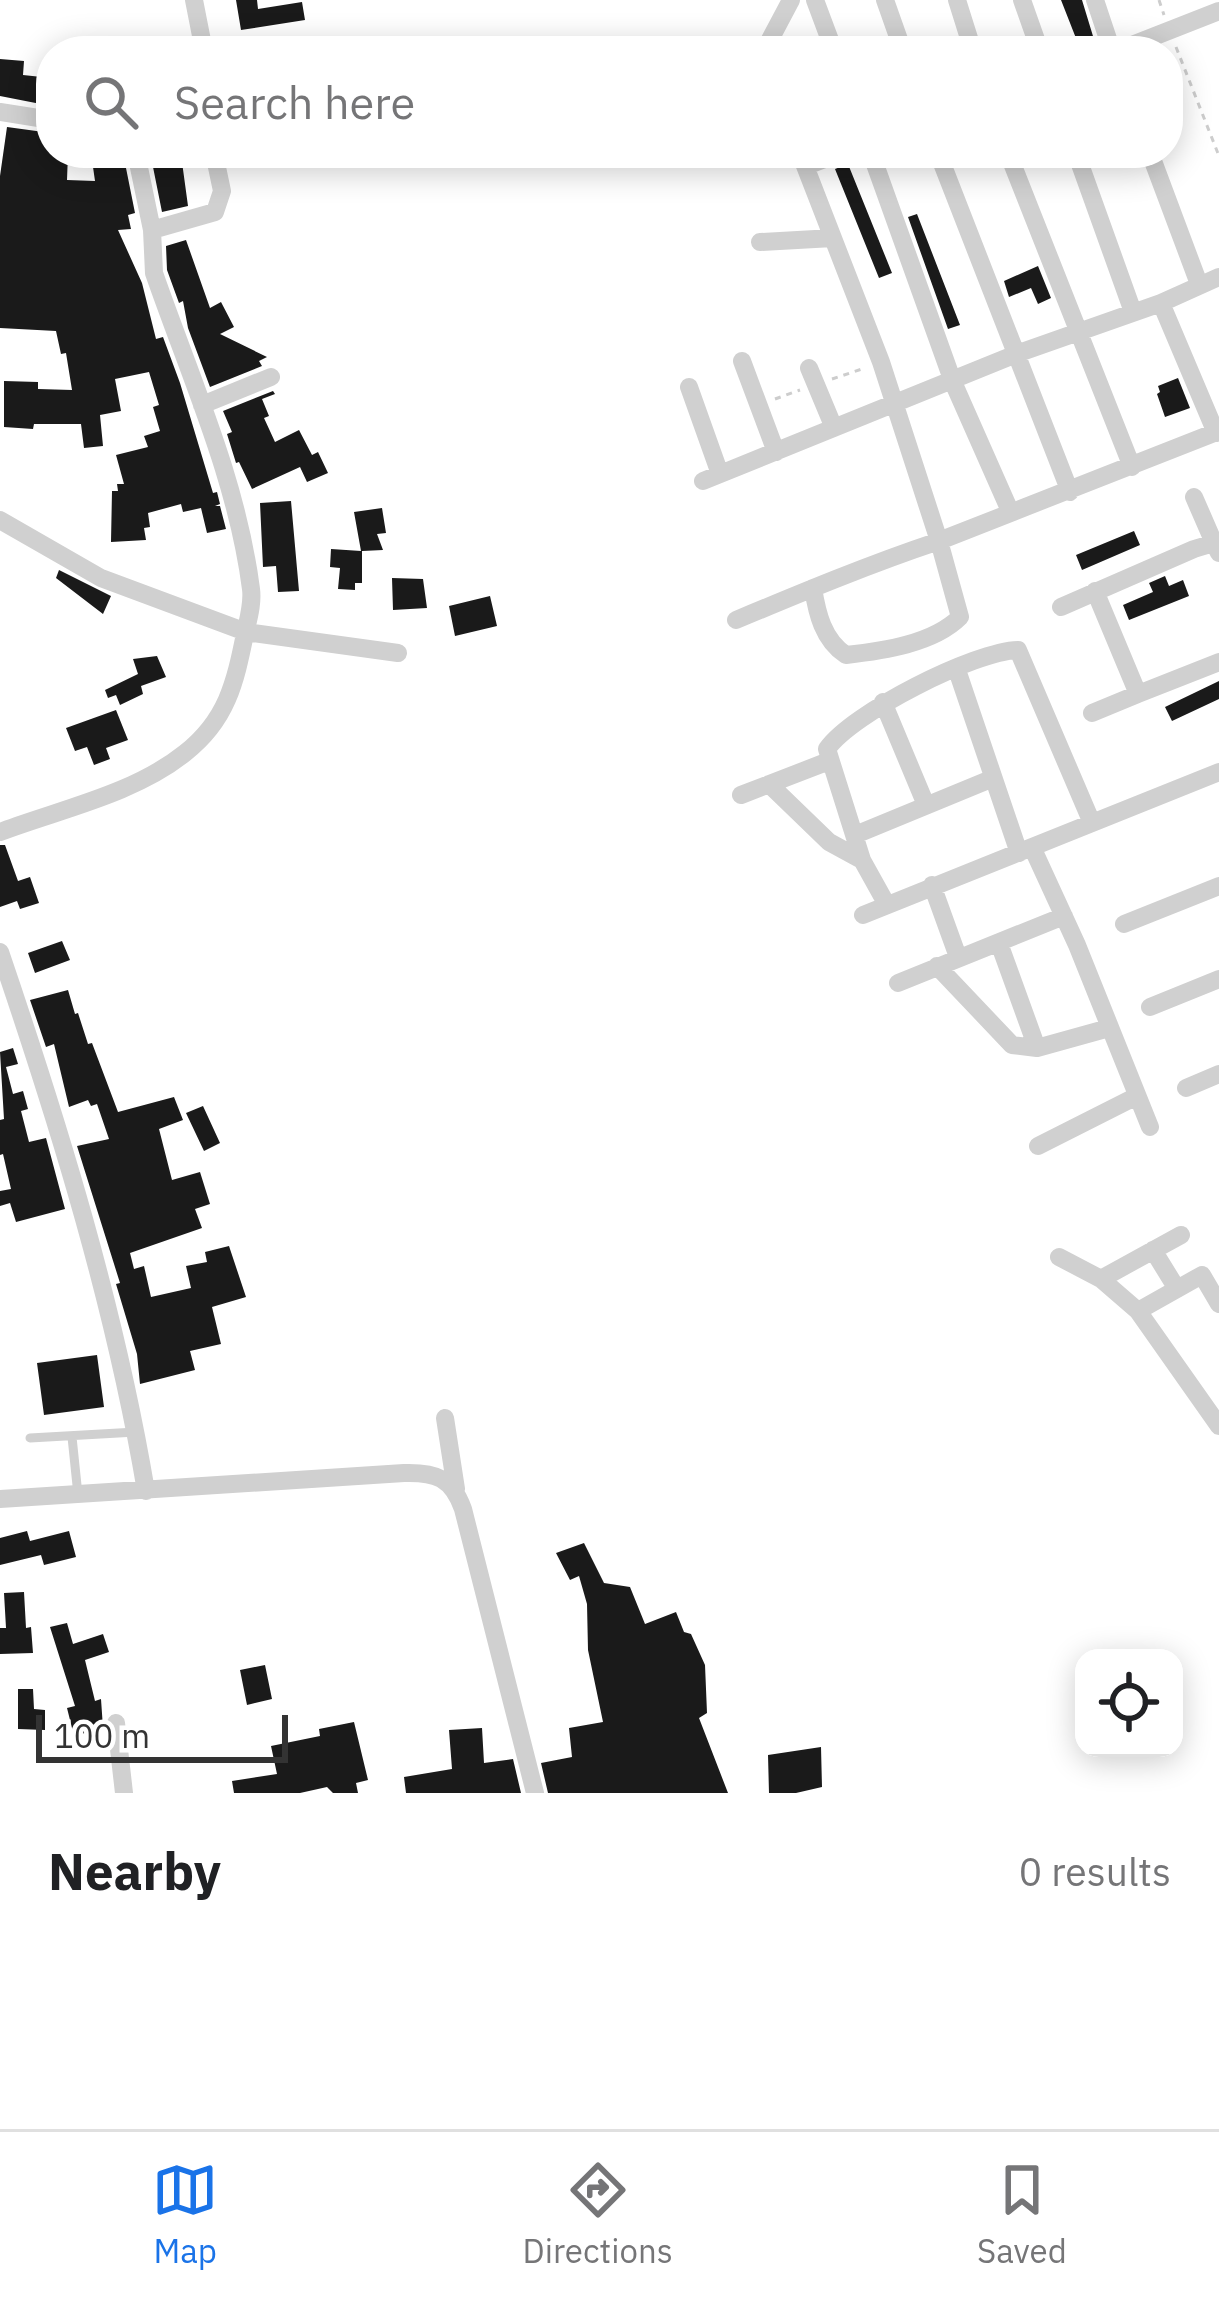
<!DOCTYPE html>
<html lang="en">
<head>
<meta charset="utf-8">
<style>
  body { margin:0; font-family:"IBM Plex Sans",sans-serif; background:#f2f2f2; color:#202124 }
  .controls { position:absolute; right:36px; bottom:36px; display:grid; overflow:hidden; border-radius:24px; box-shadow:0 6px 30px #0003 }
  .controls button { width:108px; height:108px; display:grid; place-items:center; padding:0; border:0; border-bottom:3px solid #e0e0e0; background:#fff; color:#202124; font:60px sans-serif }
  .scale { position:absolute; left:36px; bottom:30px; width:252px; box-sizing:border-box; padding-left:12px; border:6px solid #333; border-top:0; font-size:33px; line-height:42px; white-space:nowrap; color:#333; -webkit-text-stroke:9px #fff; paint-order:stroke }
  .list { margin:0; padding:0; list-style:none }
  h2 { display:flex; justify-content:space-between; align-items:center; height:156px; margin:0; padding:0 48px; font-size:51px }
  h2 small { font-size:39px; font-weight:400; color:#757577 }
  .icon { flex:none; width:66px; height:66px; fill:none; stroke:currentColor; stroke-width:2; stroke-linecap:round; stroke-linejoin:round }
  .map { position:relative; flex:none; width:1219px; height:1793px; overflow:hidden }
  .search { position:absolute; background:#fff; box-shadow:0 6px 30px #0003; left:36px; right:36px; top:36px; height:132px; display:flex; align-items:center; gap:30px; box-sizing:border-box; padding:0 42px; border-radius:48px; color:#757577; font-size:45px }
  .sheet { height:336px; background:#fff }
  nav { display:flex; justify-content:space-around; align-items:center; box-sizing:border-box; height:168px; border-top:3px solid #e0e0e0; background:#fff; font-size:33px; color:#757577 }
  nav a { display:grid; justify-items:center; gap:6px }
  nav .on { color:#1a73e8 }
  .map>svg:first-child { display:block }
  .building { fill:#1a1a1a }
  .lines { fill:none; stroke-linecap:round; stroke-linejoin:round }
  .path { stroke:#cdcdcd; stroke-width:3; stroke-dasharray:6 6; stroke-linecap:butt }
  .service { stroke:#d0d0d0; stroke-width:9 }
  .minor { stroke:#d0d0d0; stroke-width:18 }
</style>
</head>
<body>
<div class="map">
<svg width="1219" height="1793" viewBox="0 0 1219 1793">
  <rect width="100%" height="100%" fill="#fff"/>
  <path class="building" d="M 236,0 L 257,0 L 258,9 L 302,2 L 305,20 L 241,30 Z
    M 1061,0 L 1082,0 L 1096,46 L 1081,51 Z
    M 0,59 L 24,61 L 23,75 L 51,78 L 51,106 L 0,96 Z
    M 7,127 L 51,133 L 51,153 L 68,153 L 67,180 L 95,181 L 91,153 L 123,153 L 135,213 L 128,215 L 131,229 L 118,230 L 142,283 L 156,339 L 163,337 L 180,383 L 213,493 L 217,492 L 220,504 L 215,506 L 220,506 L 226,529 L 207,533 L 201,508 L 183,512 L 181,504 L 148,513 L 150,527 L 144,528 L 146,540 L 111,542 L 112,491 L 118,491 L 117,484 L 124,484 L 116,455 L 148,447 L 144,436 L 160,431 L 153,407 L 159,405 L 149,372 L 115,379 L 121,411 L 100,415 L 103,446 L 84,448 L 81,424 L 34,424 L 33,429 L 4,427 L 4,381 L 38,382 L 38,389 L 72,390 L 66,353 L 61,354 L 56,331 L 0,328 L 0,176 Z
    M 182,162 L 188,206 L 162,212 L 153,167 Z
    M 848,164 L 892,273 L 879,278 L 835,169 Z
    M 917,214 L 960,325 L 948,329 L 908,217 Z
    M 186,240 L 210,308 L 221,302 L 234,327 L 220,334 L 267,357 L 259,361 L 262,366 L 210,387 L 188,328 L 183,301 L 179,303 L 167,270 L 166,246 Z
    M 1038,266 L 1051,298 L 1038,304 L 1031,288 L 1009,297 L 1004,281 Z
    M 1178,378 L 1190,408 L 1165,417 L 1157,394 L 1160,392 L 1158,386 Z
    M 273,391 L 275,394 L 262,399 L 269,416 L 264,418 L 275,442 L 299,430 L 312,455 L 318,452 L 328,473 L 307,482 L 300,467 L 252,489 L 239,462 L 236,463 L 227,434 L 232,432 L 223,411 Z
    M 291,501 L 299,591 L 278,592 L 276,566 L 263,567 L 260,503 Z
    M 382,508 L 386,533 L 377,534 L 383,550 L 362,551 L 362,583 L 355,583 L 355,590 L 338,589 L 340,568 L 330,567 L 331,549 L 361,551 L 354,512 Z
    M 1134,531 L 1140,545 L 1082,570 L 1076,555 Z
    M 59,570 L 111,596 L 103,614 L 56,578 Z
    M 1165,576 L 1169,586 L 1183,580 L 1189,596 L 1129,620 L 1123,605 L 1153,592 L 1149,583 Z
    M 392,578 L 423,579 L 427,608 L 393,610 Z
    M 490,596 L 497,626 L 455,636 L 449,606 Z
    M 157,656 L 166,677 L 141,686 L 143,694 L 120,705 L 116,695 L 108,698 L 105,690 L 138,674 L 133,659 Z
    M 1219,681 L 1219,699 L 1172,721 L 1165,707 Z
    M 116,710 L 128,740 L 106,748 L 110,759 L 94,765 L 87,747 L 75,751 L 66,728 Z
    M 0,845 L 5,845 L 18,881 L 30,877 L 39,903 L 20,909 L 17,901 L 0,907 Z
    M 62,941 L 70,960 L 35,973 L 28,953 Z
    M 68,990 L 75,1014 L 78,1013 L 88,1044 L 92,1043 L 118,1112 L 174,1097 L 183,1120 L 159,1129 L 172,1180 L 200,1172 L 210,1204 L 195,1209 L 202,1228 L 130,1253 L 134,1269 L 144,1266 L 151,1297 L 191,1288 L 186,1266 L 207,1262 L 205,1252 L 229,1246 L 246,1297 L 212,1307 L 221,1344 L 190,1351 L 195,1370 L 140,1384 L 137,1354 L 116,1284 L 120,1283 L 77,1146 L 109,1139 L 97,1104 L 91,1106 L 88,1100 L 69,1107 L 54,1044 L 46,1047 L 30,1000 Z
    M 13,1048 L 18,1064 L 6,1067 L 13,1094 L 23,1091 L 28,1109 L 21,1111 L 29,1142 L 46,1138 L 65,1209 L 16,1222 L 10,1203 L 0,1206 L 0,1191 L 11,1189 L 3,1154 L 0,1155 L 0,1120 L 4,1119 L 0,1052 Z
    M 203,1106 L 220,1143 L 204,1151 L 186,1113 Z
    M 97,1355 L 104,1407 L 44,1415 L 37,1363 Z
    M 27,1531 L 30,1541 L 69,1531 L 76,1557 L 44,1565 L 41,1555 L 0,1565 L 0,1538 Z
    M 584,1543 L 604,1583 L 630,1587 L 645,1624 L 676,1612 L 684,1632 L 691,1634 L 705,1665 L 707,1713 L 699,1718 L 728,1793 L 548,1793 L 541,1763 L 572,1757 L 569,1728 L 603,1722 L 588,1650 L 587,1604 L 579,1576 L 570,1580 L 556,1553 Z
    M 24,1592 L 26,1628 L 31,1627 L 33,1653 L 0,1654 L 0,1628 L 6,1628 L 4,1593 Z
    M 67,1623 L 73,1644 L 103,1634 L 109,1652 L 85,1660 L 95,1701 L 101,1699 L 103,1728 L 74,1736 L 67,1708 L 75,1706 L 50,1627 Z
    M 265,1665 L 272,1699 L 247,1705 L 240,1670 Z
    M 18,1689 L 33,1689 L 34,1709 L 45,1710 L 45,1730 L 18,1729 Z
    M 354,1722 L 368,1780 L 356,1783 L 358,1793 L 333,1793 L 327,1787 L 300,1793 L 234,1793 L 232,1781 L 277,1774 L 271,1746 L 320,1736 L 319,1729 Z
    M 482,1728 L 484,1763 L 513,1759 L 521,1793 L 406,1793 L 404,1777 L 452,1769 L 449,1730 Z
    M 821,1747 L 822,1787 L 796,1793 L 769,1793 L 768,1755 Z"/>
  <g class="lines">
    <path class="path" d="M 1159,0 L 1164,15
      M 1176,47 L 1219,156
      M 832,379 L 862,369
      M 775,399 L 800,390"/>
    <path class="service" d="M 72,1437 L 78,1495
      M 30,1438 L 136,1432"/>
    <path class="minor" d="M 194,0 L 204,51
      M 815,0 L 834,51
      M 885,0 L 903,51
      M 957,0 L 973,51
      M 1022,0 L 1040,51
      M 1095,0 L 1112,51
      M 764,51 L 791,0
      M 1117,51 L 1219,11
      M 0,112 L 51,120
      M 136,153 L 152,230
      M 800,153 L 881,362 L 939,541 L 1219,431
      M 871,153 L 953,382 L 1010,511
      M 938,153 L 1070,492
      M 1008,153 L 1132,467
      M 1076,153 L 1133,312
      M 1150,153 L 1199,284
      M 806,166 L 840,153
      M 760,242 L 833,238
      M 1161,303 L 1216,433
      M 742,361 L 776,452
      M 809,368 L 834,428
      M 689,387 L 720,474
      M 202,405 L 271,377
      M 703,481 L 1016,354 L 1161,303 L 1219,277
      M 1194,497 L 1214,543
      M 0,520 L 101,578 L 246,632 L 398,653
      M 1095,591 L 1138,694 L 1219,662
      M 1061,607 L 1194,549 L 1214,543 L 1219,553
      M 736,620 C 803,592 870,564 939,541 L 960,617 C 933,644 882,651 846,655 C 823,640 817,613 813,588
      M 957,670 L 1019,853
      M 883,702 L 926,805
      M 1092,713 L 1138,694
      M 769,784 L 829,842 L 862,860
      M 741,795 L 829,761
      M 0,832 C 61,809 134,794 185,753 C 227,720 235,683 245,634 C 248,620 253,604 251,589 C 237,479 190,377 154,273 L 152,230 L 215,212 L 222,191 L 214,153
      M 855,835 L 991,779
      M 1032,847 L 1077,945 L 1150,1127
      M 932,885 L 958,957
      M 887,905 L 862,860 L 827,749 C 852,713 975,651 1018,650 L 1092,823
      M 863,915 L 1219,772
      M 1124,924 L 1219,886
      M 999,943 L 1037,1048
      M 0,952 C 60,1128 115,1307 146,1491
      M 937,966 L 1012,1045 L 1037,1048 L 1109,1028
      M 898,983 L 1064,916
      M 1150,1007 L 1219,979
      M 1186,1088 L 1219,1074
      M 1038,1146 L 1137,1096
      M 1153,1250 L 1177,1289
      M 1059,1257 L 1101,1279 L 1138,1311 L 1219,1426
      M 1101,1279 L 1181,1235
      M 1138,1311 L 1202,1275 L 1219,1304
      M 445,1418 L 456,1489
      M 0,1499 L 404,1473 C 436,1472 452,1478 463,1509 L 535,1793
      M 116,1723 L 124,1793"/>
  </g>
</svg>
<div class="controls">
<button><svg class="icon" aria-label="locate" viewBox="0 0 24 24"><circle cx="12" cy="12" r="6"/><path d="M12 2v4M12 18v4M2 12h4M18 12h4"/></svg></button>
</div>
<div class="scale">100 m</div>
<div class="search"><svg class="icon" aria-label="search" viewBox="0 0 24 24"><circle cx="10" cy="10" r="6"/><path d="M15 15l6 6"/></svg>Search here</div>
</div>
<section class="sheet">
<h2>Nearby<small>0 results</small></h2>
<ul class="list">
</ul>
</section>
<nav>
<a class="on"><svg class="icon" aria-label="map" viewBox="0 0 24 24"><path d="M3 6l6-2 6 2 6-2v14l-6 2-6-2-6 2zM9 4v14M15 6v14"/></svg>Map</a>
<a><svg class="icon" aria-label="directions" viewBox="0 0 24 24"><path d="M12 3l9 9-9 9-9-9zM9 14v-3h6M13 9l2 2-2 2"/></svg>Directions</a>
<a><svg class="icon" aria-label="saved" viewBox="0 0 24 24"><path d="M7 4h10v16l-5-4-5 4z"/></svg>Saved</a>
</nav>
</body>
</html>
